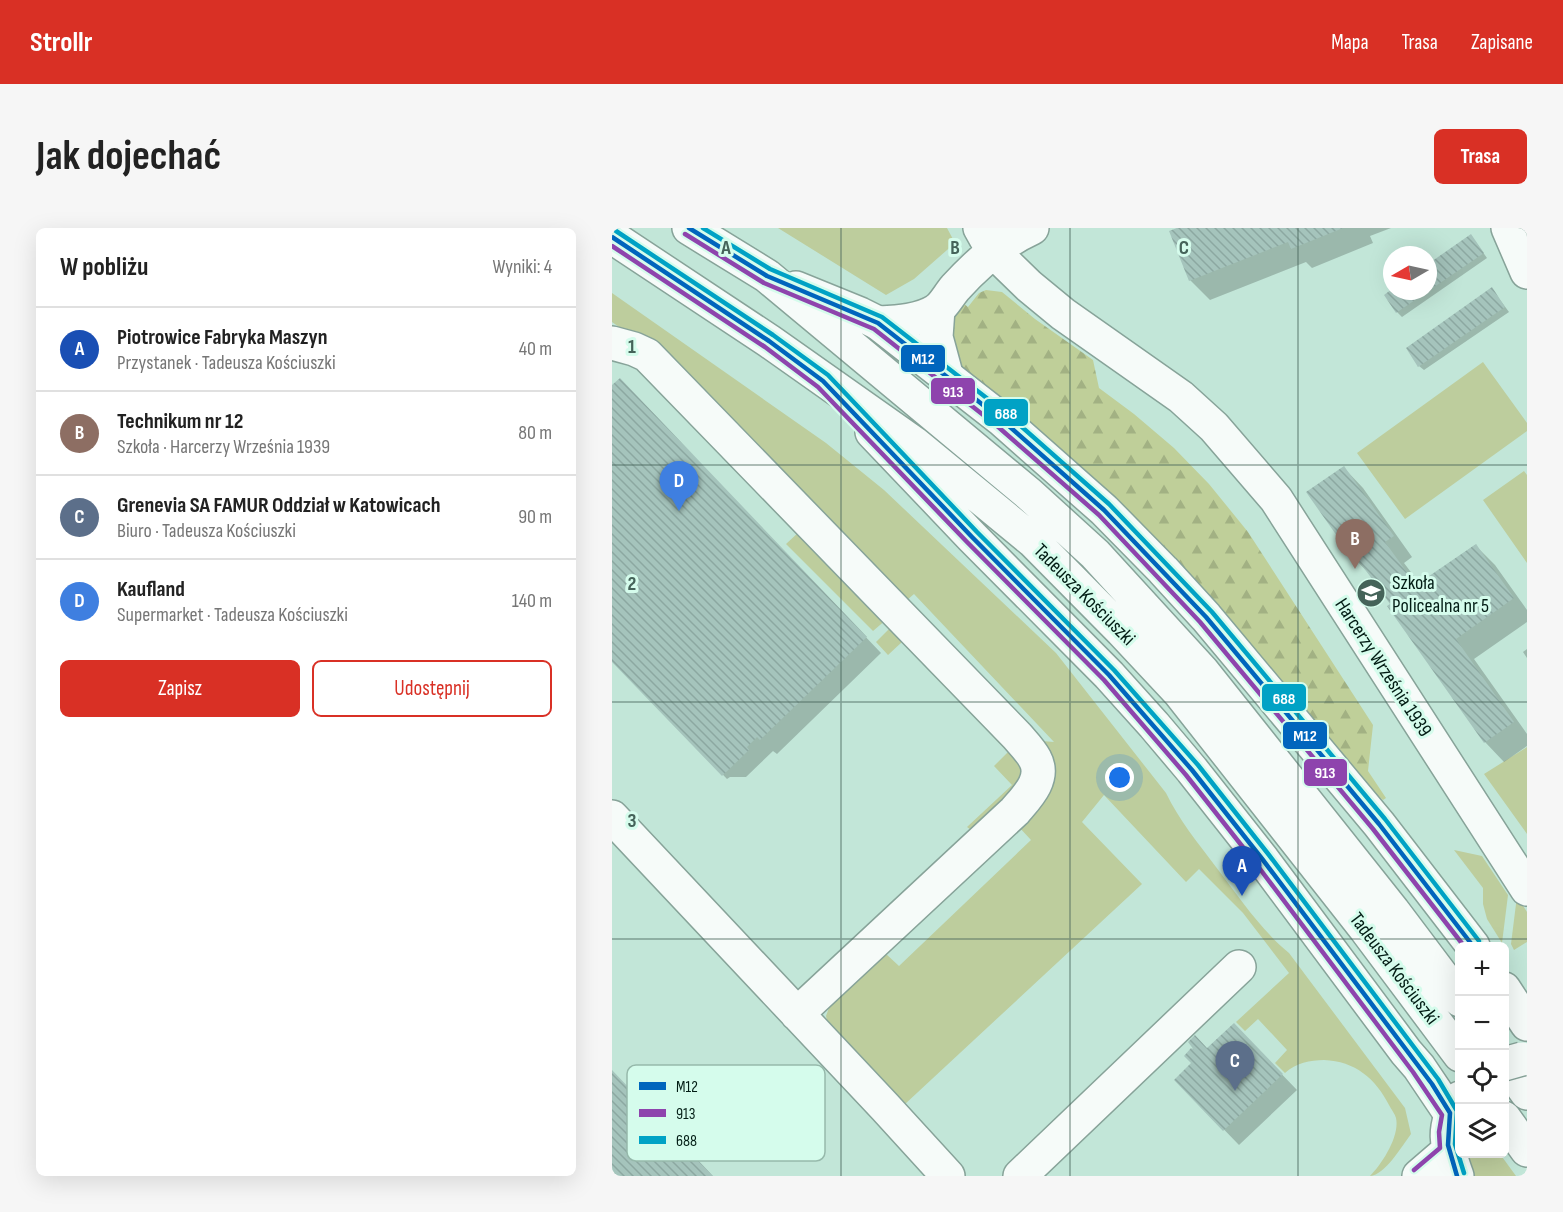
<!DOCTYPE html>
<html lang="pl">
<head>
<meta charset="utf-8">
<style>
  body { margin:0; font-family:"Sofia Sans Condensed",sans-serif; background:#f6f6f6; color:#222 }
  .controls { position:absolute; right:18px; bottom:18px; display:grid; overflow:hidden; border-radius:9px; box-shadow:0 6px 24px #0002 }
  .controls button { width:54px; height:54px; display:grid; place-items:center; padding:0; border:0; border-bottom:2px solid #e0e0e0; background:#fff; color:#222; font:30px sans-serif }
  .compass { position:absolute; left:771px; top:18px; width:54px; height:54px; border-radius:50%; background:#fff; box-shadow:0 6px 24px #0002; rotate:261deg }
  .you { position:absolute; left:508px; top:550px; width:21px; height:21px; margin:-15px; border:4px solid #fff; border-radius:50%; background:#1a73e8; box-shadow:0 0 0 9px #1a73e833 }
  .badge { display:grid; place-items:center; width:39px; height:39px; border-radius:50%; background:#d93025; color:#fff; font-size:20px; font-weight:700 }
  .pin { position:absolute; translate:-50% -50px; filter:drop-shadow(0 2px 3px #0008) }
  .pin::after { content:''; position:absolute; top:32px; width:21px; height:18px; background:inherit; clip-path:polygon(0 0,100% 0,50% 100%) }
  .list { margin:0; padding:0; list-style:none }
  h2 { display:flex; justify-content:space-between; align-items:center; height:78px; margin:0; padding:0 24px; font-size:26px }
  h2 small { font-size:20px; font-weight:400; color:#767676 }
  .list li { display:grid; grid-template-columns:39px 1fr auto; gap:18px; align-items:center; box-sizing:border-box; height:84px; padding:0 24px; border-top:2px solid #e0e0e0 }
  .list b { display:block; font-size:22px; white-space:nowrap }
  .list p { margin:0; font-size:20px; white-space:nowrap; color:#767676 }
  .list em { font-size:20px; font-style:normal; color:#767676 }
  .actions { display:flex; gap:12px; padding:18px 24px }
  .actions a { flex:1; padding:14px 0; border:2px solid #d93025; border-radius:9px; text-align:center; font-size:21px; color:#d93025 }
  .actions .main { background:#d93025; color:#fff }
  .icon { flex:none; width:33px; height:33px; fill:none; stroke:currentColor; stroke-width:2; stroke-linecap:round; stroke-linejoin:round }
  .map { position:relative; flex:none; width:915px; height:948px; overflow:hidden; border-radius:9px }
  header { display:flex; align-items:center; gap:36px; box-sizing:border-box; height:84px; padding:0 30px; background:#d93025; color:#fff }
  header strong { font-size:28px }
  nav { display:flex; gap:33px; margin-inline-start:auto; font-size:21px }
  .intro { display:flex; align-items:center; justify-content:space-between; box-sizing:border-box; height:144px; padding:0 36px }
  h1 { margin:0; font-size:42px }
  .button { padding:15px 27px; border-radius:9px; background:#d93025; color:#fff; font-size:21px; font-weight:700 }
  main { display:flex; gap:36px; padding:0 36px }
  aside { flex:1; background:#fff; border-radius:9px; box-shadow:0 6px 24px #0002 }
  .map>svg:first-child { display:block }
  .grass { fill:#bdcd9d }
  .forest { fill:url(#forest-firs) }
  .shadow { fill:#0003 }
  .building { fill:url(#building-back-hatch) }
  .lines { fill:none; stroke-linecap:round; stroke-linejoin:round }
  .minor-casing { stroke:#87a399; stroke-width:36 }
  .major-casing { stroke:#87a399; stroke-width:36 }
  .minor { stroke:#f6fbf9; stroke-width:33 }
  .major { stroke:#f6fbf9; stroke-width:33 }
  .minor-bridge-casing { stroke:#87a399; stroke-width:36; stroke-linecap:butt }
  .minor-bridge { stroke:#f6fbf9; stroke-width:33 }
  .bus-1-casing { stroke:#d5fcec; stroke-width:9 }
  .bus-2-casing { stroke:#d5fcec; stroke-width:9 }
  .bus-3-casing { stroke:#d5fcec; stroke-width:9 }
  .bus-1 { stroke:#0065bd; stroke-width:4.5 }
  .bus-2 { stroke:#8e44ad; stroke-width:4.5 }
  .bus-3 { stroke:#00a2c5; stroke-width:4.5 }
  .grid { fill:none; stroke:#456359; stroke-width:1.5; stroke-opacity:0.55 }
  .labels { text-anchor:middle; stroke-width:6; stroke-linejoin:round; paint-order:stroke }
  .poi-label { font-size:20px; fill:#021c14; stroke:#d5fcec; text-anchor:start }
  .street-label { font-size:20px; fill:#021c14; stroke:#d5fcec }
  .key { fill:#d5fcec; stroke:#96b9ab; stroke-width:1.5 }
  .key-label { font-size:16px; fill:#021c14 }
  .grid-label { font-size:20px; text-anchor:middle; font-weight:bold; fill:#456359; stroke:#d5fcec; stroke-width:6; stroke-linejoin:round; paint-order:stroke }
  .line-badge { stroke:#d5fcec; stroke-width:2 }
  .badge-label { font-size:16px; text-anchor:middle; font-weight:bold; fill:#fff }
</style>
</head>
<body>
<header>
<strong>Strollr</strong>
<nav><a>Mapa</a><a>Trasa</a><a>Zapisane</a></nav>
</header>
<div class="intro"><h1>Jak dojechać</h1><a class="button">Trasa</a></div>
<main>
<aside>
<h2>W pobliżu<small>Wyniki: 4</small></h2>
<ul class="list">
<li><span class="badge" style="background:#1a4fb4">A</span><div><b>Piotrowice Fabryka Maszyn</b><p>Przystanek · Tadeusza Kościuszki</p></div><em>40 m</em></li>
<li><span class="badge" style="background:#8d6e63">B</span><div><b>Technikum nr 12</b><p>Szkoła · Harcerzy Września 1939</p></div><em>80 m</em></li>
<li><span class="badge" style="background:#5c6f8a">C</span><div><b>Grenevia SA FAMUR Oddział w Katowicach</b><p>Biuro · Tadeusza Kościuszki</p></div><em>90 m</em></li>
<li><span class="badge" style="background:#3f7fe0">D</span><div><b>Kaufland</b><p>Supermarket · Tadeusza Kościuszki</p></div><em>140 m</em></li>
</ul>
<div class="actions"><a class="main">Zapisz</a><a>Udostępnij</a></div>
</aside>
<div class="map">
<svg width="915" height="948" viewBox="0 0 915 948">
  <defs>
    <pattern id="forest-firs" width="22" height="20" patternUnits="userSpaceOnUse" patternTransform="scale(1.5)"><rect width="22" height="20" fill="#bfcf99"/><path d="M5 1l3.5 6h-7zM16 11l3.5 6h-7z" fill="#a2b183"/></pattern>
    <pattern id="building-back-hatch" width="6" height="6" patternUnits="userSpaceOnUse" patternTransform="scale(1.5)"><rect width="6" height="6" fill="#a5c4bc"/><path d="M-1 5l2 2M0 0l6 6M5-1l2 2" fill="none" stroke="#8ca8a1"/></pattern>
  </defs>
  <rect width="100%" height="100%" fill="#c2e6d8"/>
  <path class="grass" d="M 166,0 L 335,0 L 343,15 L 302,51 L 274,67 Z
    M 0,65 L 214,215 L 272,262 L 444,425 L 554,565 C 567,592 586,615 604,639 C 627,669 648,701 677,725 L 793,880 L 799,906 C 790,918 773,947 758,948 C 770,936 788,908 784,890 C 783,886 779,881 777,877 C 764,851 743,833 712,832 C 698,832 684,835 673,845 L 663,835 L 675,822 L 646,791 L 633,803 L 624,794 L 677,745 L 631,685 L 587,641 L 574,654 L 492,567 L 470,594 L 530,656 L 292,877 L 216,796 L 214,788 L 218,777 L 273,725 L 287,738 L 419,612 L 406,598 L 430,513 L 442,514 L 302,366 L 294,373 L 10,101 L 0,94 Z
    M 871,134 L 915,195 L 915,203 L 793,291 L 745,225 Z
    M 912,243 L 915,247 L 915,335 L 871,272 Z
    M 188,303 L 275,391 L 261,403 L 174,316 Z
    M 281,397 L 402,523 L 409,539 L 408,553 L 404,555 L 406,558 L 359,602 L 355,599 L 400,557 L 382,538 L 396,524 L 290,414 L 276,427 L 264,414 Z
    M 915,519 L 915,606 L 872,546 Z
    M 842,622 L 870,628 L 896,667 L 890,715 L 875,691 L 871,676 L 871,660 Z
    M 905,668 L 915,684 L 915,714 L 902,722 L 899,716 Z
    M 853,926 L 888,926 L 904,948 L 860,948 Z"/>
  <path class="forest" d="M 374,62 L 390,64 L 423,91 L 481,132 L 487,160 L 522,186 L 562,220 L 597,256 L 636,304 L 761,497 L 756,543 L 774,570 L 771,572 L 739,543 L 561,333 L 427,201 L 348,137 L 337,114 L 339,91 L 350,74 L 356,79 L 367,65 Z"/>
  <path class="shadow" d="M 569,0 L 779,0 L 758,8 L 761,15 L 700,40 L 694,34 L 598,72 L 578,52 Z
    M 863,13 L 875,30 L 790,89 L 785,84 L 774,67 L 780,63 L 816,63 L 816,38 Z
    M 880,61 L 897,84 L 812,142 L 807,138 Z
    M 0,160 L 23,167 L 269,425 L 165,526 L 161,523 L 134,549 L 118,549 L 115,551 L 0,431 Z
    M 732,240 L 751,260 L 800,329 L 792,335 L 808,356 L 863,317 L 883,337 L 915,382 L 915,394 L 862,431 L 915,506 L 915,518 L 892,534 L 873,514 L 780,376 L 759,348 L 746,334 L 696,265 Z
    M 915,421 L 915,430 L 911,424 Z
    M 637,812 L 685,862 L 627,917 L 564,852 L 581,835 L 574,828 L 582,819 L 595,822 Z"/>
  <path class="building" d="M 565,0 L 731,0 L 679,21 L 676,14 L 577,53 L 557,3 Z
    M 859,6 L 872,25 L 784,85 L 772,67 L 780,61 L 780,63 L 816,63 L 816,36 Z
    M 880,59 L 893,79 L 806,139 L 794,120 Z
    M 8,150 L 255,409 L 148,512 L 145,509 L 135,519 L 137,522 L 110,548 L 0,434 L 0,157 Z
    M 732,238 L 782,308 L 773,314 L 804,357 L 864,316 L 902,370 L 844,411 L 902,494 L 872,515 L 775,378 L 778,376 L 747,333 L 744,335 L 694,264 Z
    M 622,795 L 671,846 L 611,903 L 562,852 L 579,835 L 572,828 L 579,820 L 582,822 L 576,814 L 583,807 L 595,820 Z
    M 0,842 L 101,948 L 0,948 Z"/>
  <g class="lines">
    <g class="minor-casing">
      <path id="minor" d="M 368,0 L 381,23 L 417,58 L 451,86 L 569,169 L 602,199 L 664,271 L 915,661
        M 896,0 L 915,44
        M 326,81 L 324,109 L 334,146
        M 266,95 C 285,94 308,93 325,82 C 332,77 337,67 343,60 C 365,36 389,14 420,0
        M 0,115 L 22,121 L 35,127 L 405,508 C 411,515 419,523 423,531 C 434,551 414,570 403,583 L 185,786
        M 0,589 L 273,879 L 336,948
        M 408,948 L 627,739
        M 807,948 L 836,923
        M 845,948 C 834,918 829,899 848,870"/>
    </g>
    <g class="major-casing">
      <path id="major" d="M 77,0 L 155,48 L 417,266 L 483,326 L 591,444 L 781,683 L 848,772
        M 0,9 L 157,113 L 303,216 L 421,313 L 510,403 L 568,465 L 753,700 L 848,827
        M 184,60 L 248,86 L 266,95 L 389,191 L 492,282 L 551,342 L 594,389 L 767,596 L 861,718
        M 260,204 L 360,309 L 497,447 L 542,497 L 580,542 L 651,632 L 794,824 L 807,839 L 838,885
        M 892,761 L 915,796
        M 892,833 L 915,865
        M 892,890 L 915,922"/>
    </g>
    <use href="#minor" class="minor"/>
    <use href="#major" class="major"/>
    <g class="minor-bridge-casing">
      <path id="minor-bridge" d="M 892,836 L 910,831"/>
    </g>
    <use href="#minor-bridge" class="minor-bridge"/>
    <g class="bus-1-casing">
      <path id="bus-1" d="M 77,0 L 155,48 L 266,95 L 389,191 L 492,282 L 594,389 L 767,596 L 861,718
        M 0,9 L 157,113 L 211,153 L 360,309 L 497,447 L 580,542 L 651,632 L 820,856 L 838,885 L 836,917 L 845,948"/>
    </g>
    <g class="bus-2-casing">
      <path id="bus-2" d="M 73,6 L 152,55 L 262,101 L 384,197 L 487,287 L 588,394 L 761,601 L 852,718
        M 0,18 L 153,119 L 206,159 L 355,314 L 492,452 L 574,547 L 645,637 L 801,844 L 830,887 L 827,904 L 828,920 L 802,942"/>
    </g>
    <g class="bus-3-casing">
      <path id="bus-3" d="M 91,0 L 158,41 L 270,89 L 394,185 L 497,276 L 600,384 L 773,591 L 867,713
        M 4,3 L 161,107 L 216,147 L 365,304 L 502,442 L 586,537 L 657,627 L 826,851 L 845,883 L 843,916 L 852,945"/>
    </g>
    <use href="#bus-1" class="bus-1"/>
    <use href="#bus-2" class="bus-2"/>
    <use href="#bus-3" class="bus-3"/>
  </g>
  <path class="grid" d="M 229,0 L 229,948M 458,0 L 458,948M 686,0 L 686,948M 0,237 L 915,237M 0,474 L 915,474M 0,711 L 915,711"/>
  <defs>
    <g id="school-disc" transform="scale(1.5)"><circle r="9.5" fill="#456359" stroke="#d5fcec"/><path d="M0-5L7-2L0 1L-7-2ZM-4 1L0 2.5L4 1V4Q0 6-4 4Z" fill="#fff"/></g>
  </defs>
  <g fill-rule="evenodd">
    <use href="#school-disc" x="759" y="365"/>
  </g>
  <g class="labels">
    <g class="poi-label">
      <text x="780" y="361">Szkoła<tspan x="780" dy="23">Policealna nr 5</tspan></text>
    </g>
    <g class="street-label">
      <text transform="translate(473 366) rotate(45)" y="7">Tadeusza Kościuszki</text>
      <text transform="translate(772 439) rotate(57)" y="7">Harcerzy Września 1939</text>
      <text transform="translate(783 740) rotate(53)" y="7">Tadeusza Kościuszki</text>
    </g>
  </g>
  <rect x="15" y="837" width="198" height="96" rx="9" class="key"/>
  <rect x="27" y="854" width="27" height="8" fill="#0065bd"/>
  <rect x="27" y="881" width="27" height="8" fill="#8e44ad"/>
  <rect x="27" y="908" width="27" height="8" fill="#00a2c5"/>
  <g class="key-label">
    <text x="64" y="864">M12</text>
    <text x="64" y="891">913</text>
    <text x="64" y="918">688</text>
  </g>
  <g class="grid-label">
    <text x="114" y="26">A</text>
    <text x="343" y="26">B</text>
    <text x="572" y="26">C</text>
    <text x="20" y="125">1</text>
    <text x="20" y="362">2</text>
    <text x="20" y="599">3</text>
  </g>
  <g class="line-badge">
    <rect x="288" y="116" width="46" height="29" rx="6" fill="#0065bd"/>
    <rect x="318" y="149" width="46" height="28" rx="6" fill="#8e44ad"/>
    <rect x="371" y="170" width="46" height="29" rx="6" fill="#00a2c5"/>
    <rect x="649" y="455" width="46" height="29" rx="6" fill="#00a2c5"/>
    <rect x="670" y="493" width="46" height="29" rx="6" fill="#0065bd"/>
    <rect x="691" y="530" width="45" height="29" rx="6" fill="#8e44ad"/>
  </g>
  <g class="badge-label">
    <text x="311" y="136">M12</text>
    <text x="341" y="169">913</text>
    <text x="394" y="191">688</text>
    <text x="672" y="476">688</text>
    <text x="693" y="513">M12</text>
    <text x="713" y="550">913</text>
  </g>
</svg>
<div class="controls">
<button>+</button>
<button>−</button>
<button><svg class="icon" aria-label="locate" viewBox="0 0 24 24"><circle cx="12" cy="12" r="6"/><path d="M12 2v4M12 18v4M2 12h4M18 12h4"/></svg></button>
<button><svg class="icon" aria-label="layers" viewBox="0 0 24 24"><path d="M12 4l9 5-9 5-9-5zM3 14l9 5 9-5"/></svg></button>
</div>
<svg class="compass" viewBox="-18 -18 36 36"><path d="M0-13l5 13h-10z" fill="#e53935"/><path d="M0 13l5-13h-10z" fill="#767676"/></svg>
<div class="you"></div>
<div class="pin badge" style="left:630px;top:668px;background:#1a4fb4">A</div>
<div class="pin badge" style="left:743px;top:341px;background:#8d6e63">B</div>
<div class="pin badge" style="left:623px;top:863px;background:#5c6f8a">C</div>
<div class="pin badge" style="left:67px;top:283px;background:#3f7fe0">D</div>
</div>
</main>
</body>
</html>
